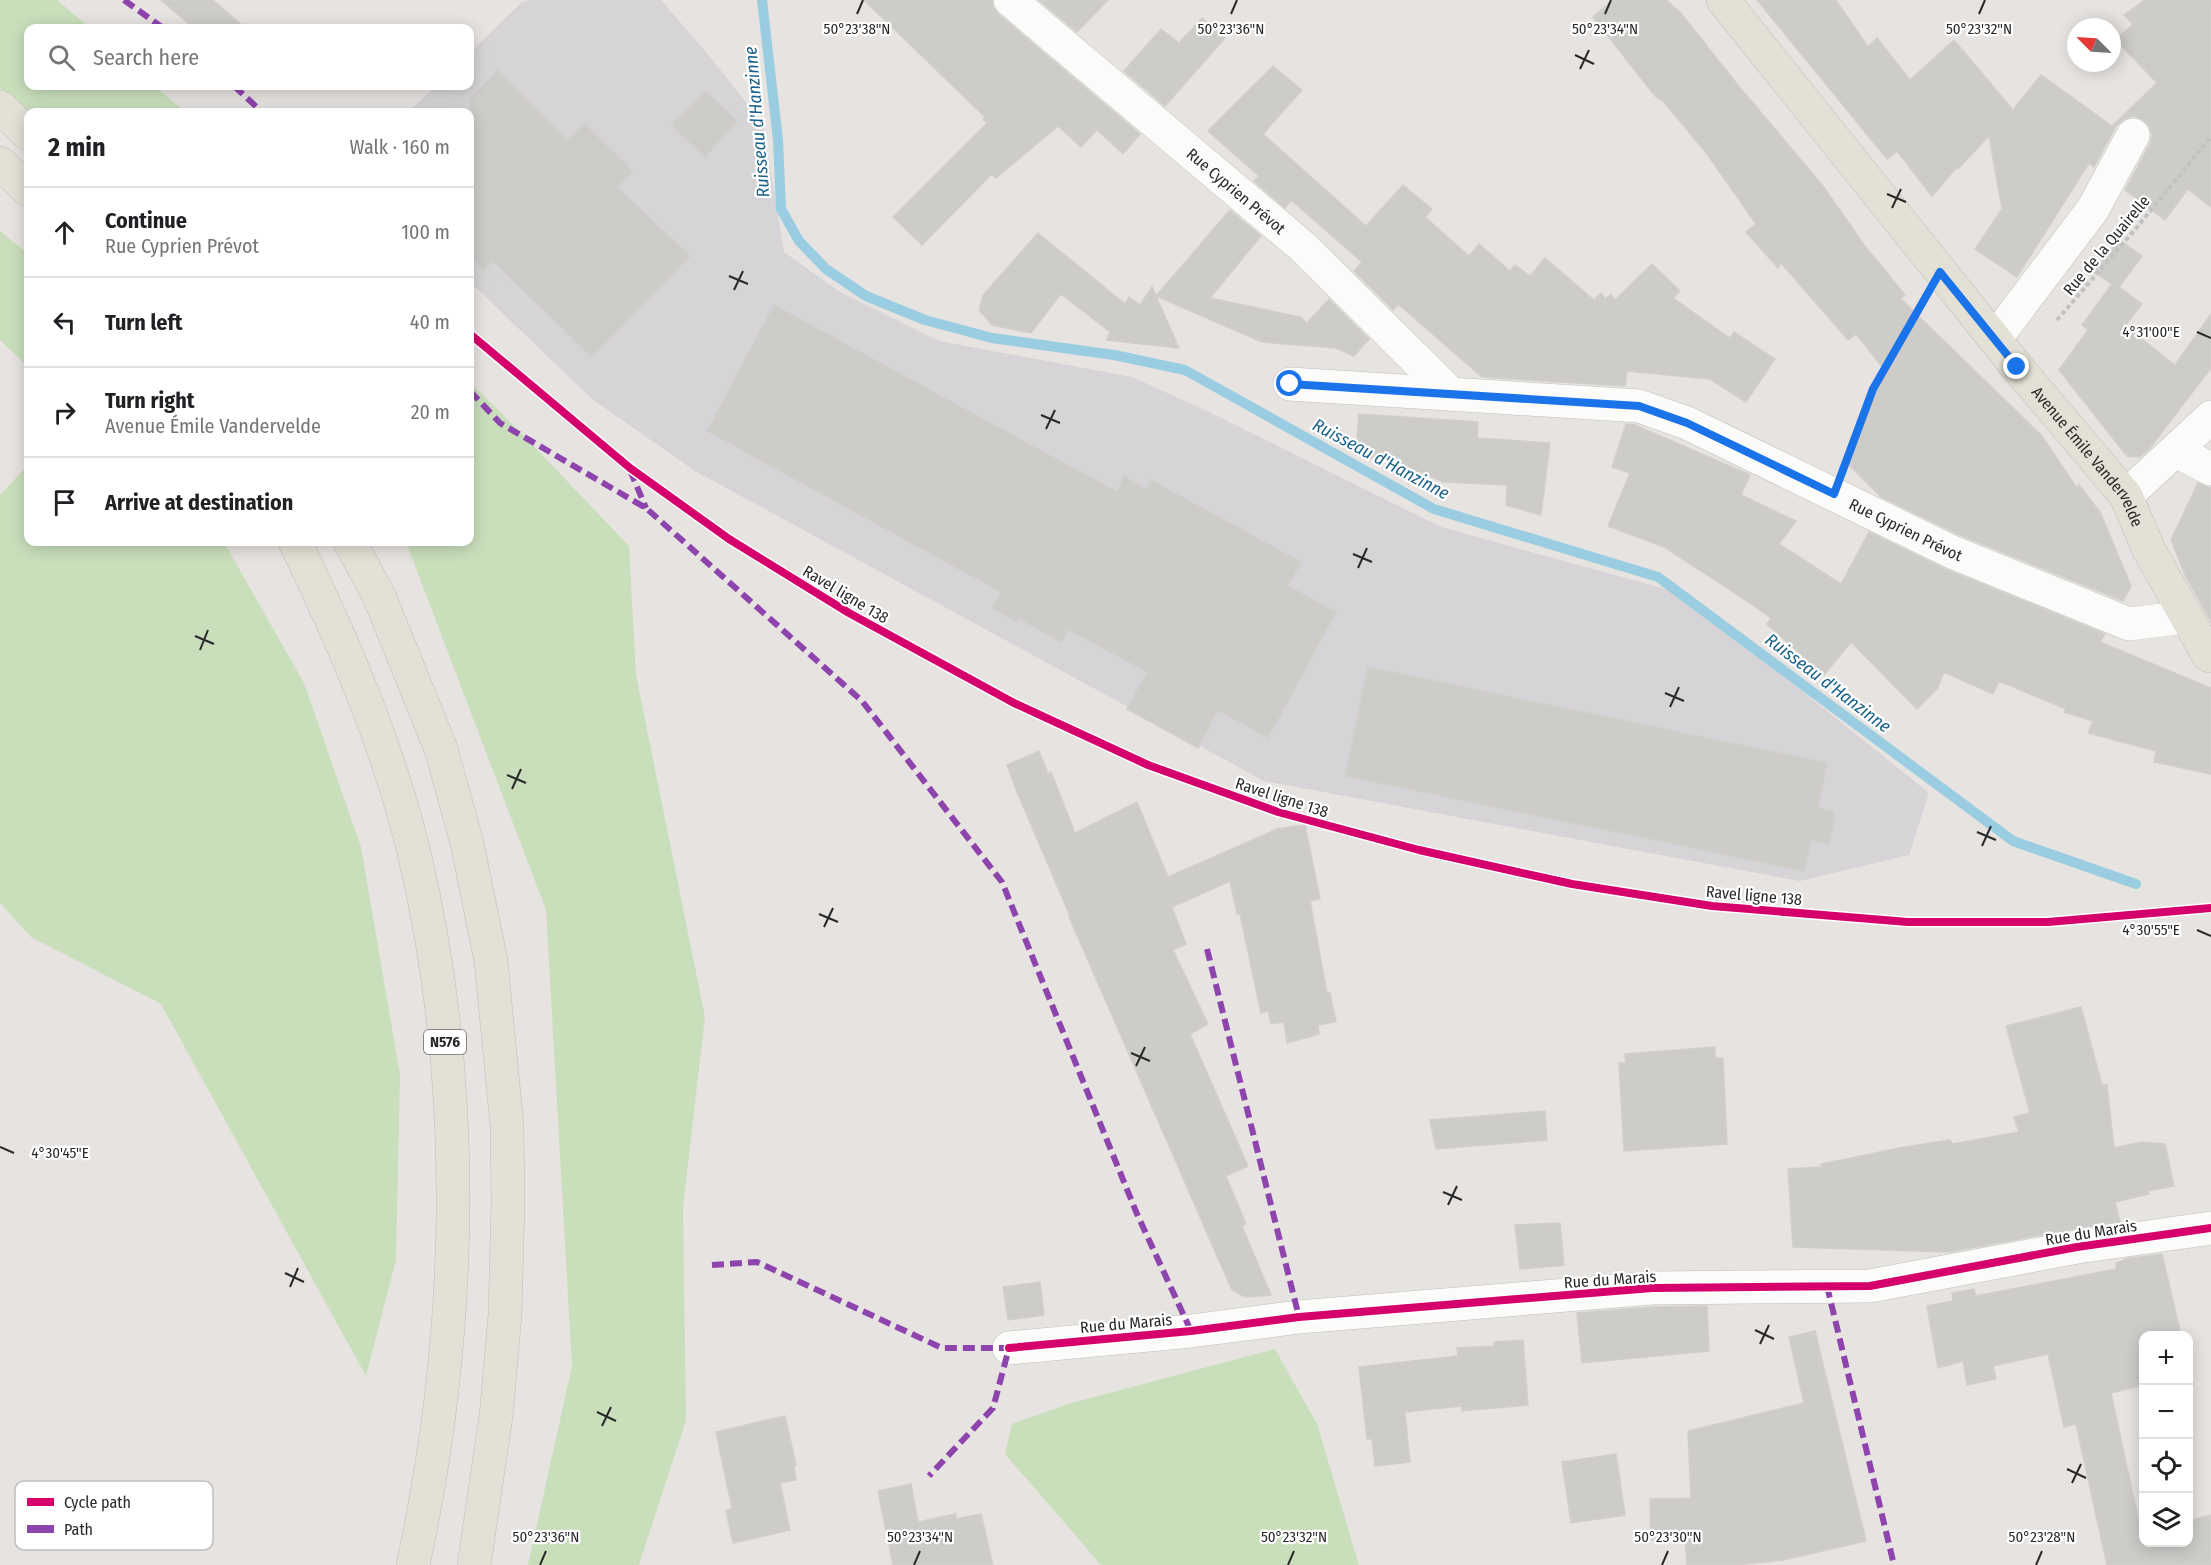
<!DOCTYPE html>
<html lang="en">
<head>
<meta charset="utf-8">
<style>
  body { margin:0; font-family:"Fira Sans Condensed",sans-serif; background:#f2f2f2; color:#202124 }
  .controls { position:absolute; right:18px; bottom:18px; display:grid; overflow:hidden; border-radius:12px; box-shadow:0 3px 15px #0003 }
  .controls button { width:54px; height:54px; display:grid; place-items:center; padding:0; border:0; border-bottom:2px solid #e0e0e0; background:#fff; color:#202124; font:30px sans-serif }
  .compass { position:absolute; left:2067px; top:18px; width:54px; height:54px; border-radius:50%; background:#fff; box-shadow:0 3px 15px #0003; rotate:294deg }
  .stop { position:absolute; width:18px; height:18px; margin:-14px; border:4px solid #1a73e8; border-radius:50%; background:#fff }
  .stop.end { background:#1a73e8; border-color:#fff; box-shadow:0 2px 6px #0008 }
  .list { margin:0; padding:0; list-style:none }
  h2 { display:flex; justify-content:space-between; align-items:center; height:78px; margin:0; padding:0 24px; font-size:26px }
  h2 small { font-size:20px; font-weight:400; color:#757577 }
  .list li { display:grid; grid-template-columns:39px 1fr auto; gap:18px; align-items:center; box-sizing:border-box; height:90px; padding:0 24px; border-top:2px solid #e0e0e0 }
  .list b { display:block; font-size:22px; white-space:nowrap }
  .list p { margin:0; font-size:20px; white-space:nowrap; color:#757577 }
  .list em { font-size:20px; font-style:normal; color:#757577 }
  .icon { flex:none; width:33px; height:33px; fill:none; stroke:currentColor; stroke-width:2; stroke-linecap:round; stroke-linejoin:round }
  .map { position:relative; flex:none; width:2211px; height:1565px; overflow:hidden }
  .search { position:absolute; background:#fff; box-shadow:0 3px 15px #0003; left:24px; top:24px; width:450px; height:66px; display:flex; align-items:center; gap:15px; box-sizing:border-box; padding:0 21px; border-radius:12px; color:#757577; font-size:22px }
  .panel { position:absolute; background:#fff; box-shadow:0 3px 15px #0003; left:24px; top:108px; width:450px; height:438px; border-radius:12px }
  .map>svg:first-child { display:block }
  .industrial { fill:#d7d4d7 }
  .green { fill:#c9dfbc }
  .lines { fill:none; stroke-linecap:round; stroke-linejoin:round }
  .stream { stroke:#9acde1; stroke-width:10 }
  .building { fill:#ceccc9; stroke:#d1cfcc; stroke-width:1.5 }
  .minor-casing { stroke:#c1bfc0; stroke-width:34 }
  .major-casing { stroke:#bfbebd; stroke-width:34 }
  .path { stroke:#c3c2c2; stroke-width:4; stroke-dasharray:4.5 3; stroke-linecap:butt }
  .minor { stroke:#fbfbfa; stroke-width:33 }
  .major { stroke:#e3e0d5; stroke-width:33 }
  .quiet { stroke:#8e44ad; stroke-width:6; stroke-dasharray:12 6; stroke-linecap:butt }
  .cycleway-casing { stroke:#fff; stroke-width:11 }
  .cycleway { stroke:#d6006c; stroke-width:8 }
  .route { stroke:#1a73e8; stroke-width:8 }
  .ticks { fill:none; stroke:#292929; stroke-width:2 }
  .labels { text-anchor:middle; stroke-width:4.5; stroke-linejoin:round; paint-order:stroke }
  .shield { fill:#fff; stroke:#696969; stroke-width:1.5 }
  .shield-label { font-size:15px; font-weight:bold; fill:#292929 }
  .street-label { font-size:16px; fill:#292929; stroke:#fff }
  .water-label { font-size:18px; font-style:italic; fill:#1a628c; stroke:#fff }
  .key { fill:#fff; stroke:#bfbfbf; stroke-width:1.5 }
  .key-label { font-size:16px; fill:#292929 }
  .ticks-label { font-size:15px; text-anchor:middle; fill:#292929; stroke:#fff; stroke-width:4.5; stroke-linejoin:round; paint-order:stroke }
</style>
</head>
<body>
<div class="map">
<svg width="2211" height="1565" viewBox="0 0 2211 1565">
  <rect width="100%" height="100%" fill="#e6e3e0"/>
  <path class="industrial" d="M 530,0 L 661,0 L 707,53 L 763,124 L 784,252 L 840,292 L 939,341 L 1132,377 L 1209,412 L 1441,527 L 1680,593 L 1929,793 L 1909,855 L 1800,881 L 1264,781 L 695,471 L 592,399 L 470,282 L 470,112 L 408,112 L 436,86 L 470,86 L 470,53 L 522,2 Z"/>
  <path class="green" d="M 0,0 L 57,0 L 90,28 L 28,28 L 28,86 L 155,86 L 185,112 L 28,112 L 28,115 L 0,88 Z
    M 0,231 L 28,254 L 28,367 L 0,340 Z
    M 470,382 L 525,437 L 629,546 L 636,675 L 705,1017 L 683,1207 L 686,1420 L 639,1565 L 528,1565 L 572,1366 L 546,910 L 406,542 L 470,542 Z
    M 28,465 L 28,542 L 224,542 L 304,683 L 361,847 L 400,1075 L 396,1260 L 366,1376 L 161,1004 L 31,937 L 0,903 L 0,495 Z
    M 1275,1349 L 1317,1424 L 1359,1565 L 1101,1565 L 1005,1454 L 1012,1424 L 1068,1404 Z"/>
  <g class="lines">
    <path class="stream" d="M 762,0 L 778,140 L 781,209 L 799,241 L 826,269 L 866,296 L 925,320 L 992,338 L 1114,355 L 1185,370 L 1434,509 L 1658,577 L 2013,841 L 2136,884"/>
  </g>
  <path class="building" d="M 161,0 L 213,0 L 245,28 L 194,28 Z
    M 864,0 L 992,0 L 993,7 L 998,14 L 1140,134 L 1123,154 L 1097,130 L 1081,147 L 1058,126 L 996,178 L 992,174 L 922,245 L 893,217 L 987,123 L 983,119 L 985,117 Z
    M 1039,0 L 1108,0 L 1077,32 Z
    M 1613,0 L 1666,0 L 1680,12 L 1737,84 L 1823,186 L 1865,246 L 1905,295 L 1900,298 L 2042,436 L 2077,488 L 2079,485 L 2100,512 L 2131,586 L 2123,601 L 1960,535 L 1881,497 L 1849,465 L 1883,368 L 1856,334 L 1848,340 L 1781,263 L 1778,268 L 1746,232 L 1756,224 L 1707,154 L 1663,101 L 1655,96 L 1593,17 Z
    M 1757,0 L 1836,0 L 1868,47 L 1877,38 L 1910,80 L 1954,40 L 2013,110 L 2041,75 L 2112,126 L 2157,83 L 2116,40 L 2133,24 L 2124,15 L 2145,0 L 2211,0 L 2211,207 L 2188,189 L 2165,220 L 2125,190 L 2150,144 L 2152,135 L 2149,126 L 2142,119 L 2133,116 L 2124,119 L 2116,126 L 2094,167 L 2089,163 L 2017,277 L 1975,249 L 2002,209 L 1989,136 L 1958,169 L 1957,167 L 1932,196 L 1897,151 L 1887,159 Z
    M 1202,18 L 1225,38 L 1165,106 L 1124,71 L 1161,29 L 1179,43 Z
    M 1273,66 L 1302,90 L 1263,134 L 1366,226 L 1403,185 L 1432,209 L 1425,217 L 1469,256 L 1479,244 L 1510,271 L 1515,265 L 1530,276 L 1545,258 L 1594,300 L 1601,293 L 1605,299 L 1611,294 L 1615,300 L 1652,264 L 1680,291 L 1673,298 L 1730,338 L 1734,332 L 1775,359 L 1746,402 L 1710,379 L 1627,371 L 1625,386 L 1482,377 L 1398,304 L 1393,310 L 1354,271 L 1362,262 L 1291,200 L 1285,208 L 1254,181 L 1259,176 L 1208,131 Z
    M 497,70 L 568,140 L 584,123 L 608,147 L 633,171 L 617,187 L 690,256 L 592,357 L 493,261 L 483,271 L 470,254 L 470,99 Z
    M 705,91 L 737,121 L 705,157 L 671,125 Z
    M 1230,210 L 1261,236 L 1210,298 L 1300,317 L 1307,323 L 1329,299 L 1369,339 L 1354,356 L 1336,348 L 1262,342 L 1156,296 Z
    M 1038,233 L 1125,304 L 1129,297 L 1140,305 L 1152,287 L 1179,348 L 1107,340 L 1110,332 L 1061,294 L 1031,333 L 992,325 L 979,310 L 983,295 Z
    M 2119,240 L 2142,256 L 2119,287 L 2142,304 L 2125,326 L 2175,365 L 2211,314 L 2211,368 L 2149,449 L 2140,457 L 2127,456 L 2059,370 L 2088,330 L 2082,325 L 2112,284 L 2094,272 Z
    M 774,305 L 1117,492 L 1124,476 L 1146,489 L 1151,480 L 1301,562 L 1288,586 L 1336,612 L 1268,738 L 1218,710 L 1198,748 L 1127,709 L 1147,672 L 1068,629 L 1061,642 L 1020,619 L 1018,622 L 993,608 L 1001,592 L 707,431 Z
    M 1359,414 L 1478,422 L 1477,438 L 1550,443 L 1541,515 L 1506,505 L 1507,485 L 1444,482 L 1389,460 L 1367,458 L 1356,452 Z
    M 1626,424 L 1635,425 L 1750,475 L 1741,495 L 1796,521 L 1779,544 L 1841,584 L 1869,532 L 1945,569 L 2105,634 L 2100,642 L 2211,688 L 2211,774 L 2154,762 L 2156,751 L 2088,733 L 2093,721 L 2064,712 L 2066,709 L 1999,681 L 1993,694 L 1944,672 L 1937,689 L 1917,709 L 1851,642 L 1824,675 L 1767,624 L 1771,618 L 1735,593 L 1664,547 L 1608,526 L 1630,473 L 1612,467 Z
    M 2198,483 L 2211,488 L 2211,622 L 2186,577 L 2171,540 Z
    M 1368,667 L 1827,763 L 1818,808 L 1835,812 L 1829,844 L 1811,840 L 1804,871 L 1345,776 Z
    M 1039,751 L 1048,774 L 1051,772 L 1075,833 L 1137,802 L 1168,877 L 1277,829 L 1305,825 L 1320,899 L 1310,901 L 1327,993 L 1330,993 L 1336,1022 L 1318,1025 L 1319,1034 L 1287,1043 L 1284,1022 L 1271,1024 L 1268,1011 L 1261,1013 L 1240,914 L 1237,914 L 1230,881 L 1172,907 L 1186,944 L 1173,950 L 1208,1024 L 1190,1034 L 1248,1166 L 1226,1176 L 1246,1224 L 1242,1226 L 1271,1295 L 1245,1297 L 1232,1290 L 1069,917 L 1070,916 L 1015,787 L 1007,765 Z
    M 2081,1007 L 2102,1085 L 2107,1085 L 2114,1148 L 2141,1142 L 2165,1144 L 2174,1186 L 2148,1191 L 2149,1194 L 2115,1202 L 2120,1222 L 2074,1229 L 1949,1252 L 1793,1247 L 1788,1169 L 1821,1167 L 1821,1164 L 1904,1147 L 1950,1140 L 1952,1144 L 2019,1132 L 2014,1117 L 2030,1113 L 2006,1026 Z
    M 1715,1047 L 1715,1058 L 1723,1058 L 1727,1144 L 1624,1151 L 1619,1063 L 1626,1063 L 1625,1054 Z
    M 1545,1111 L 1547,1140 L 1436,1149 L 1430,1120 Z
    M 1560,1223 L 1564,1265 L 1520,1269 L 1515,1225 Z
    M 2162,1254 L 2181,1335 L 2144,1335 L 2144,1385 L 2111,1393 L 2141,1532 L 2144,1531 L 2144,1542 L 2188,1542 L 2188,1521 L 2211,1515 L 2211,1565 L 2107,1565 L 2076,1424 L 2064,1427 L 2048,1354 L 1993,1366 L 1996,1379 L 1967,1385 L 1963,1361 L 1938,1368 L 1927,1306 L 1953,1301 L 1952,1293 L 1974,1289 L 1976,1296 L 2116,1269 L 2116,1263 L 2129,1259 L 2124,1259 Z
    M 1040,1282 L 1044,1315 L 1008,1320 L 1003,1287 Z
    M 1707,1306 L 1709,1351 L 1582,1363 L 1577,1313 L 1653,1307 Z
    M 1815,1331 L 1866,1541 L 1783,1560 L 1736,1565 L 1687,1565 L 1685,1539 L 1651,1540 L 1650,1499 L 1691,1498 L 1688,1431 L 1804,1403 L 1789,1337 Z
    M 1523,1340 L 1528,1405 L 1462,1411 L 1462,1406 L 1405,1412 L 1410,1462 L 1375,1466 L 1372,1439 L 1367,1439 L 1359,1367 L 1458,1356 L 1457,1348 L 1494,1346 L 1494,1342 Z
    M 785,1416 L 796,1465 L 794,1466 L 796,1480 L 780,1483 L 790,1530 L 733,1543 L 726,1511 L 732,1508 L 716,1432 Z
    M 1616,1454 L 1625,1515 L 1571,1523 L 1562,1462 Z
    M 911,1484 L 918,1522 L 956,1514 L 956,1519 L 981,1514 L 993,1565 L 893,1565 L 878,1491 Z"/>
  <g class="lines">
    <g class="minor-casing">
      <g id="minor">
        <path id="s1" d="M 1010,0 L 1303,247 L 1451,394"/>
        <path d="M 1995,339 L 2093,209 L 2133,135"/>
        <path id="s2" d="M 1290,384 L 1639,406 L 1687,423 L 1952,552 L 2129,624 L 2186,617"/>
        <path d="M 2176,451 L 2211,469"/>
        <path d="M 2126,496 L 2211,417"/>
        <path d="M 1009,1348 L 1191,1331 L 1299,1317 L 1652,1288 L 1870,1286 L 2077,1247 L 2211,1228"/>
      </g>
    </g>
    <g class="major-casing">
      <g id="major">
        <path id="s3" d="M 1723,0 L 2017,367 L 2126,496 L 2149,550 L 2208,655 L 2211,656"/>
        <path d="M 0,107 L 28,134"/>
        <path d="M 0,163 L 28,190"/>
        <path d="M 295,542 C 344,643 389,747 415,857 C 469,1088 463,1334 413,1565"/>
        <path d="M 350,542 L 379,596 L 441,749 L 467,843 L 491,961 L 507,1126 L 508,1203 L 505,1315 L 496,1416 L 474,1565"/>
      </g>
    </g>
    <path class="path" d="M 2057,320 L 2138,226 L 2211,137
      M 1846,461 L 1873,389 L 1922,304"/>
    <use href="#minor" class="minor"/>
    <use href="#major" class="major"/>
    <path class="quiet" d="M 124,0 L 163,28
      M 234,86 L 262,112
      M 470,391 L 500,423 L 646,508 L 862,701 L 1002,882 L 1137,1214 L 1191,1331
      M 630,470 L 646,508
      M 1207,949 L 1299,1317
      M 712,1265 L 757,1262 L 942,1348 L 1009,1348 L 993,1408 L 929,1476
      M 1827,1286 L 1894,1565"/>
    <g class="cycleway-casing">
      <path id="cycleway" d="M 470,334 L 630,468 L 729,539 L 849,613 L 1014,703 L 1148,765 L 1278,812 L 1419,850 L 1572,884 L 1712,906 L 1908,922 L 2048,922 L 2211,908
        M 1009,1348 L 1191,1331 L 1299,1317 L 1652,1288 L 1870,1286 L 2077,1247 L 2211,1228"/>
    </g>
    <use href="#cycleway" class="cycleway"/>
  </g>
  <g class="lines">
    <path class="route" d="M 1290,384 L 1639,406 L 1687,423 L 1834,494 L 1873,389 L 1940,272 L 2017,367"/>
  </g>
  <path class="ticks" d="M 857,14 L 863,0M 1231,14 L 1237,0M 1605,14 L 1611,0M 1979,14 L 1985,0M 1575,55 L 1594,64M 1580,69 L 1589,50M 1887,194 L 1906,202M 1892,208 L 1901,189M 729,276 L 748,284M 734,290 L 743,271M 2197,332 L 2211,338M 1041,415 L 1060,423M 1046,429 L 1055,410M 1353,554 L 1372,562M 1358,568 L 1367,548M 195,636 L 214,644M 200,650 L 208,630M 1665,693 L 1684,701M 1670,707 L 1679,687M 507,775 L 526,783M 512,789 L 521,769M 1977,832 L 1996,840M 1982,846 L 1991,826M 819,914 L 838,922M 824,927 L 833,908M 2197,930 L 2211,936M 1131,1053 L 1150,1061M 1136,1066 L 1145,1047M 0,1147 L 14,1153M 1443,1192 L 1462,1200M 1448,1205 L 1457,1186M 285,1273 L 304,1282M 290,1287 L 298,1268M 1755,1330 L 1774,1339M 1760,1344 L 1769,1325M 597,1412 L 616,1421M 602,1426 L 611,1407M 2067,1469 L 2086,1478M 2072,1483 L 2081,1464M 540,1565 L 546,1551M 914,1565 L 920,1551M 1288,1565 L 1294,1551M 1662,1565 L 1668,1551M 2036,1565 L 2042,1551"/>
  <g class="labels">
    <rect class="shield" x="424" y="1030" width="42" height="24" rx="4.5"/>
    <g class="shield-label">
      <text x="445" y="1047">N576</text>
    </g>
    <g class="street-label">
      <text dy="6" stroke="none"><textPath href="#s1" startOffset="296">Rue Cyprien Prévot</textPath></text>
      <text transform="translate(2106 245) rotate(-50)" y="6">Rue de la Quairelle</text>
      <text dy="6" stroke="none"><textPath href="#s3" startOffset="585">Avenue Émile Vandervelde</textPath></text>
      <text dy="6" stroke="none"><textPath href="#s2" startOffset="644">Rue Cyprien Prévot</textPath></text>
      <text transform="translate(846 594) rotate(31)" y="6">Ravel ligne 138</text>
      <text transform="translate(1282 797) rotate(18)" y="6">Ravel ligne 138</text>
      <text transform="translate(1754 895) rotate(5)" y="6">Ravel ligne 138</text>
      <text transform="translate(2091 1232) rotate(-9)" y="6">Rue du Marais</text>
      <text transform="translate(1610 1279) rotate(-4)" y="6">Rue du Marais</text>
      <text transform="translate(1126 1323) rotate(-5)" y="6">Rue du Marais</text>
    </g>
    <g class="water-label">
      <text transform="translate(757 122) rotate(-95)" y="6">Ruisseau d'Hanzinne</text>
      <text transform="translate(1381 459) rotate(28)" y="6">Ruisseau d'Hanzinne</text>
      <text transform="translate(1828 683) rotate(37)" y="6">Ruisseau d'Hanzinne</text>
    </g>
  </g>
  <rect x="15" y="1481" width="198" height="69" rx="9" class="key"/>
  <rect x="27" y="1498" width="27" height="8" fill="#d6006c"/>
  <rect x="27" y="1525" width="27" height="8" fill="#8e44ad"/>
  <g class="key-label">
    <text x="64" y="1508">Cycle path</text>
    <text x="64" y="1535">Path</text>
  </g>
  <g class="ticks-label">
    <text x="857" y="34">50°23'38"N</text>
    <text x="1231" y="34">50°23'36"N</text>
    <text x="1605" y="34">50°23'34"N</text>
    <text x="1979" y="34">50°23'32"N</text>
    <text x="2151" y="337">4°31'00"E</text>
    <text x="2151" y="935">4°30'55"E</text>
    <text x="60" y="1158">4°30'45"E</text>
    <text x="546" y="1542">50°23'36"N</text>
    <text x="920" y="1542">50°23'34"N</text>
    <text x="1294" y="1542">50°23'32"N</text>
    <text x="1668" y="1542">50°23'30"N</text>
    <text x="2042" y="1542">50°23'28"N</text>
  </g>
</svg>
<div class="controls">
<button>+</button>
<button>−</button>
<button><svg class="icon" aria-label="locate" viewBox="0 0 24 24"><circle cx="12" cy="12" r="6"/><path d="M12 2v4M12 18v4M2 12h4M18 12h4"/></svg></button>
<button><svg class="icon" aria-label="layers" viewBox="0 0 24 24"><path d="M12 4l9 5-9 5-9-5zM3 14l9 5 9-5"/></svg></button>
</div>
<svg class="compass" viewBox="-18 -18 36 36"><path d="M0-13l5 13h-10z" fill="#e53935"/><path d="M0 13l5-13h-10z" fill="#757577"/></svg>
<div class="stop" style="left:1290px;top:384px"></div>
<div class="stop end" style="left:2017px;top:367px"></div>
<div class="search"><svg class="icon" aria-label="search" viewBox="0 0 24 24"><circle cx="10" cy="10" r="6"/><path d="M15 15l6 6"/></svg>Search here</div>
<section class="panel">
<h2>2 min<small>Walk · 160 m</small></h2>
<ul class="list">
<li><svg class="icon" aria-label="ahead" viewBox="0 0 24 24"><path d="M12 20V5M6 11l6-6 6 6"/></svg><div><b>Continue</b><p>Rue Cyprien Prévot</p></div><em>100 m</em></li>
<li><svg class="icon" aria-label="left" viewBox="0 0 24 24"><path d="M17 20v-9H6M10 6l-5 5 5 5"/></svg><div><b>Turn left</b></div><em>40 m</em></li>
<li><svg class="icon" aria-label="right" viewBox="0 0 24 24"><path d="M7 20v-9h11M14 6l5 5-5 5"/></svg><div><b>Turn right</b><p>Avenue Émile Vandervelde</p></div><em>20 m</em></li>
<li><svg class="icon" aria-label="arrive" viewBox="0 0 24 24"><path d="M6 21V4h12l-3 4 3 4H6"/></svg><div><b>Arrive at destination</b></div></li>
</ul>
</section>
</div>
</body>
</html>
